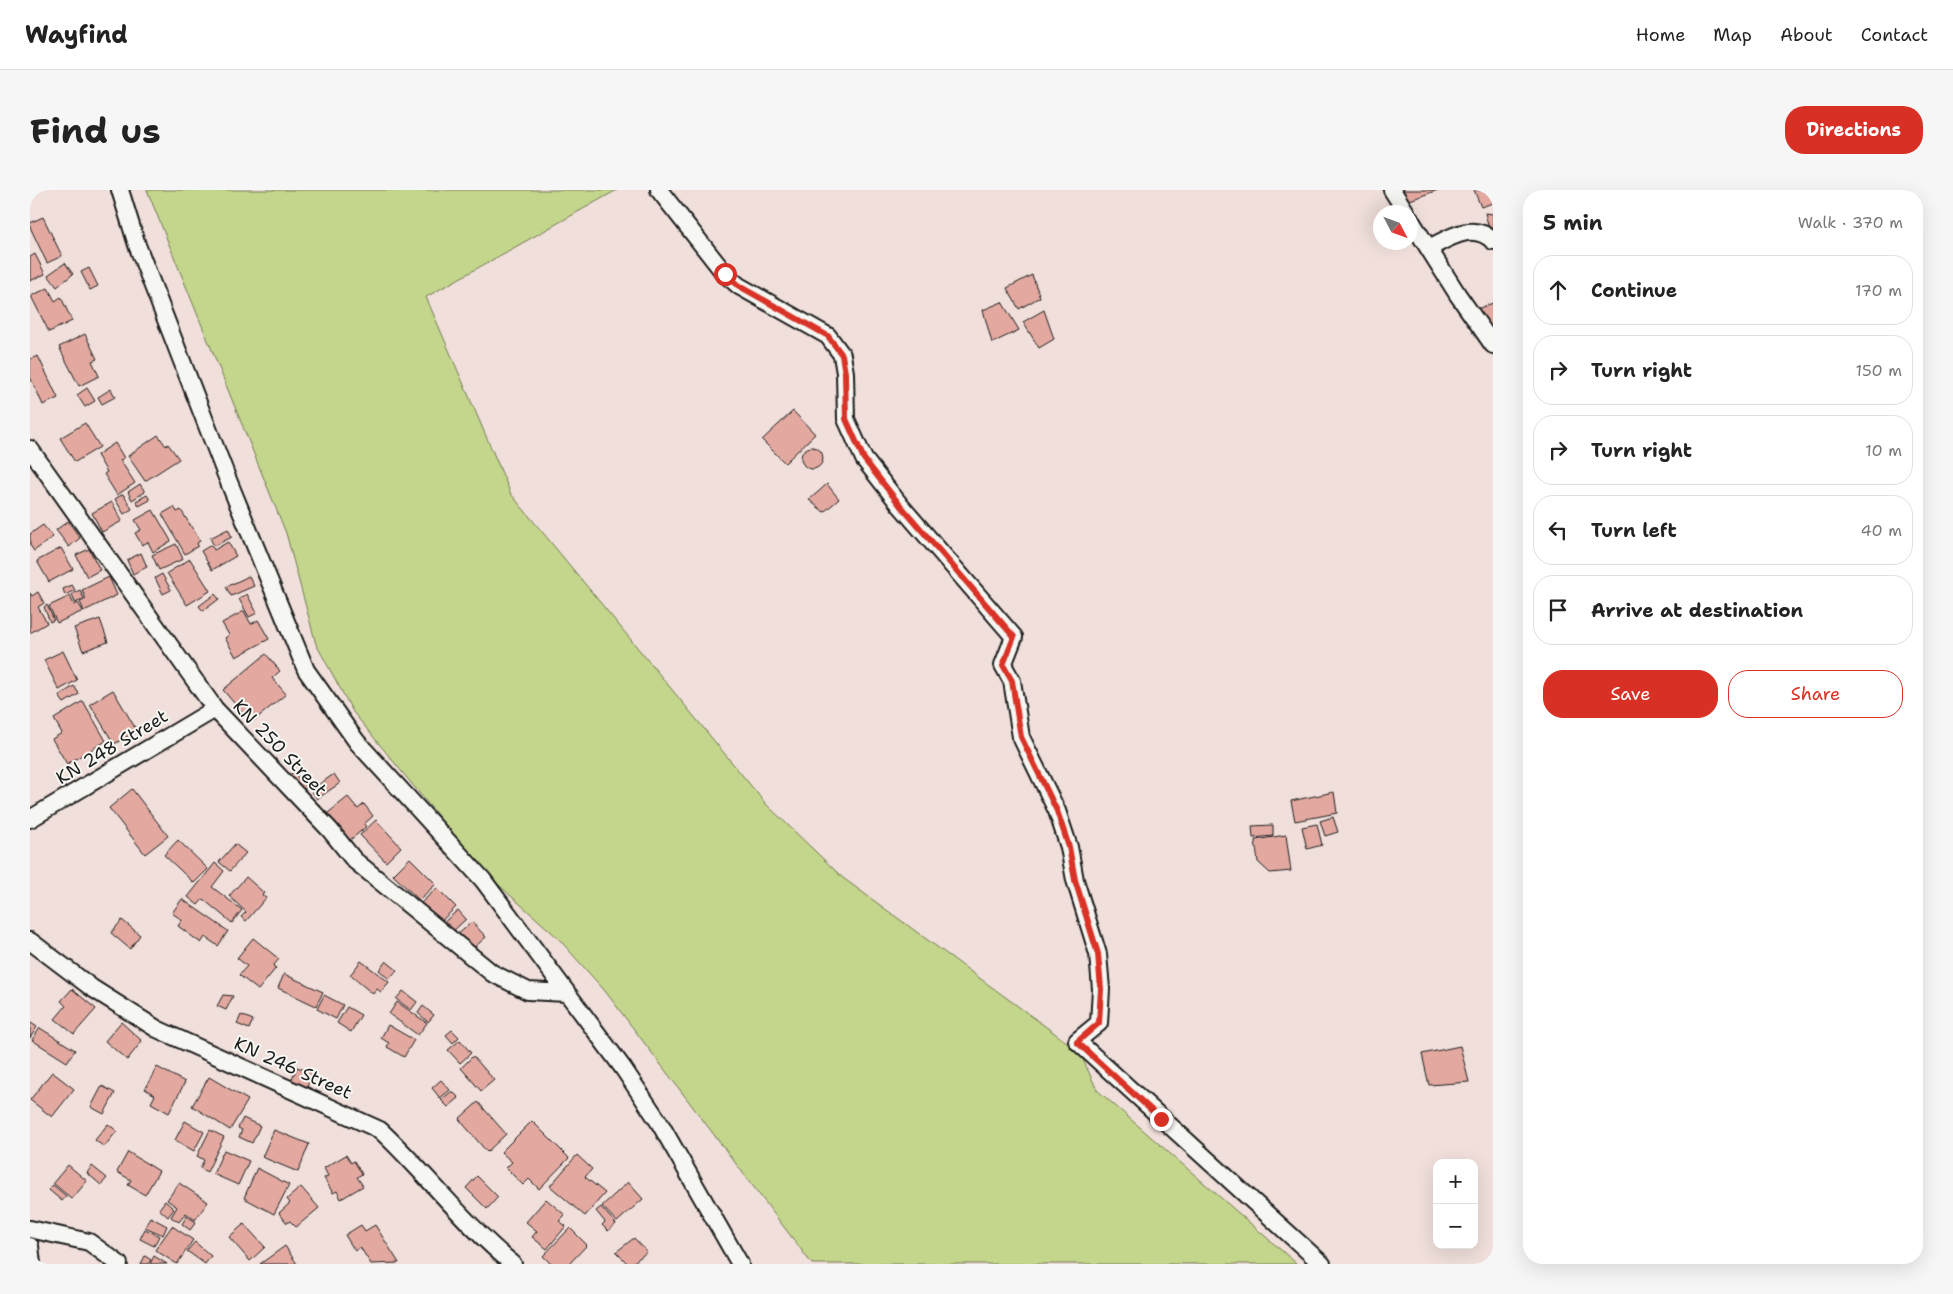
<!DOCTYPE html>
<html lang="en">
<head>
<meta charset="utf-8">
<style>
  body { margin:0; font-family:"Shantell Sans",sans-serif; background:#f6f6f6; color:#222 }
  .controls { position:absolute; right:15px; bottom:15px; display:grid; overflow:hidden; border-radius:10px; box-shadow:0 5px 20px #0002 }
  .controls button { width:45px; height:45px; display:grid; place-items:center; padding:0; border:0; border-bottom:1px solid #e0e0e0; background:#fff; color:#222; font:25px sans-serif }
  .compass { position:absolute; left:1343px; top:15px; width:45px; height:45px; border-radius:50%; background:#fff; box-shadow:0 5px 20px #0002; rotate:131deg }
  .stop { position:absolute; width:15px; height:15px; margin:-11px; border:4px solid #d93025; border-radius:50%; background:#fff }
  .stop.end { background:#d93025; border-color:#fff; box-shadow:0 1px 5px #0008 }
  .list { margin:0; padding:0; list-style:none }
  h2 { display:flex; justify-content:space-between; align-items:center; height:65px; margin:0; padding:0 20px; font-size:21px }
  h2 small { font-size:16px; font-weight:400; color:#767676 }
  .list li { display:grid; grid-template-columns:32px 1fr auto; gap:15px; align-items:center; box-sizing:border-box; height:70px; margin:0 10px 10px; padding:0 10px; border:1px solid #e0e0e0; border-radius:20px }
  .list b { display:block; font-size:19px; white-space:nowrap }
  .list em { font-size:16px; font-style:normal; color:#767676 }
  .actions { display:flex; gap:10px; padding:15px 20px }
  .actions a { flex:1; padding:11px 0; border:1px solid #d93025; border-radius:20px; text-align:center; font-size:18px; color:#d93025 }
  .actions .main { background:#d93025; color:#fff }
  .icon { flex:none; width:28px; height:28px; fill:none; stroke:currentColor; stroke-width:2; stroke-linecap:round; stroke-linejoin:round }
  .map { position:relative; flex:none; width:1463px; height:1074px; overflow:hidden; border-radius:20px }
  header { display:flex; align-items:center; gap:30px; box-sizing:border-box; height:70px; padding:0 25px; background:#fff; border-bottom:1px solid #e0e0e0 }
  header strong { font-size:24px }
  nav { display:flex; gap:28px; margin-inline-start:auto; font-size:18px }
  .intro { display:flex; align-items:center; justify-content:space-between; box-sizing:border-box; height:120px; padding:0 30px }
  h1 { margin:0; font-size:35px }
  .button { padding:12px 22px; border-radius:20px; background:#d93025; color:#fff; font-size:18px; font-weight:700 }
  main { display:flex; gap:30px; padding:0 30px }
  aside { flex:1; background:#fff; border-radius:20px; box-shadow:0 5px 20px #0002 }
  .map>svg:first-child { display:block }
  .green { fill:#c4d68b; stroke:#707954 }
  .building { fill:#e3a9a1; stroke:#1c1c1c }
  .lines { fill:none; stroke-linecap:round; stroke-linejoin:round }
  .street-casing { stroke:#1c1c1c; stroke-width:20 }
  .street { stroke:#f6f6f2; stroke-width:16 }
  .route { stroke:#d93025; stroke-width:6 }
  .labels { text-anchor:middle; stroke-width:4; stroke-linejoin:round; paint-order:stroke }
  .street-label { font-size:18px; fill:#1c1c1c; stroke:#f6f6f2 }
</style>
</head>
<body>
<header>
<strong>Wayfind</strong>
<nav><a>Home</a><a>Map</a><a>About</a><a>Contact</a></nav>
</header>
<div class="intro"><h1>Find us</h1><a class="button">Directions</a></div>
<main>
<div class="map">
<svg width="1463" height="1074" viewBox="0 0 1463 1074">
  <rect width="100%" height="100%" fill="#f0dfda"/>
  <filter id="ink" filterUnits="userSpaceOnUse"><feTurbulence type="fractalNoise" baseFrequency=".02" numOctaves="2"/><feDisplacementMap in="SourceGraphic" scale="10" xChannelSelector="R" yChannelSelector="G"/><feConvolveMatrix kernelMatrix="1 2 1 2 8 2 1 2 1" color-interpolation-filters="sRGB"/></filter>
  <g filter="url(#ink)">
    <path class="green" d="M 117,0 L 587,0 L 396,107 L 481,304 L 736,614 L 813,688 L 1049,861 L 1067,900 L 1267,1074 L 782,1074 L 575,801 L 527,747 L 453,681 L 323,522 L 286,454 L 256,343 Z"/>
    <path class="building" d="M 1371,0 L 1408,0 L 1377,11 Z
      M 1444,0 L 1463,0 L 1463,13 L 1451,17 Z
      M 1455,23 L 1463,24 L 1463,46 L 1461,46 Z
      M 13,27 L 32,66 L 17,73 L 0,37 L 0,33 Z
      M 5,64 L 15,84 L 0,91 L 0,67 Z
      M 35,73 L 43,84 L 27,97 L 18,85 Z
      M 59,78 L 68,96 L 60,100 L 51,82 Z
      M 1002,85 L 1010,107 L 989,119 L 977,98 Z
      M 18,98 L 25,111 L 31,107 L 42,131 L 19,142 L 1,106 Z
      M 972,112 L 989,140 L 962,153 L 953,120 Z
      M 1463,113 L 1463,146 L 1447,119 Z
      M 1014,120 L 1024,149 L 1009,158 L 993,132 Z
      M 55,144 L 67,169 L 62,171 L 69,186 L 49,196 L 29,157 Z
      M 8,166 L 28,208 L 13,215 L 0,187 L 0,169 Z
      M 57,198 L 65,211 L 55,217 L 47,205 Z
      M 81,199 L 85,207 L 72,214 L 68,207 Z
      M 763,221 L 785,244 L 755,273 L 732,250 Z
      M 55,233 L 70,257 L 45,272 L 30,248 Z
      M 128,245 L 136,256 L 138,254 L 149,269 L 115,291 L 98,266 Z
      M 85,253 L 94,268 L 90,270 L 105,293 L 87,305 L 74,284 L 77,282 L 67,265 Z
      M771 268a11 11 0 1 1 22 0a11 11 0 1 1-22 0Z
      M 110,294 L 115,302 L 102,310 L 98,302 Z
      M 797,294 L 809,309 L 794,322 L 779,310 Z
      M 93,304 L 102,319 L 94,324 L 85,309 Z
      M 117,305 L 120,310 L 109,316 L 106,311 Z
      M 82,312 L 92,331 L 72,342 L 62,323 Z
      M 144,317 L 147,322 L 151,320 L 170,351 L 167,353 L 168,356 L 155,364 L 132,324 Z
      M 123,320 L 141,351 L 123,362 L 118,352 L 112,355 L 105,343 L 111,340 L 105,330 Z
      M 38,331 L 50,348 L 39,357 L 26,340 Z
      M 13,335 L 23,347 L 4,361 L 0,355 L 0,344 Z
      M 198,339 L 202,347 L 184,356 L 180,348 Z
      M 198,352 L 206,366 L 182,380 L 171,361 L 181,355 L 184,360 Z
      M 146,354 L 153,369 L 129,380 L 122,365 Z
      M 31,358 L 43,379 L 19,392 L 7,371 Z
      M 59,359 L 70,380 L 57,387 L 46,365 Z
      M 111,363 L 117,377 L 103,384 L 97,370 Z
      M 160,369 L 180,401 L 157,415 L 137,383 Z
      M 132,384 L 141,400 L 133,404 L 125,388 Z
      M 219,386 L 224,396 L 201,406 L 196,397 Z
      M 79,387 L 87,405 L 54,421 L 50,412 L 56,409 L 52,400 Z
      M 42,395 L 45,400 L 35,405 L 33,399 Z
      M 50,400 L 54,409 L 45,413 L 42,404 Z
      M 8,402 L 14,413 L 8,417 L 17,433 L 0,443 L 0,403 L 2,406 Z
      M 185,404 L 189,409 L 173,421 L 169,416 Z
      M 217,404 L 227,423 L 219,427 L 209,409 Z
      M 40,406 L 44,415 L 48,413 L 53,421 L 27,433 L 19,416 Z
      M 17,415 L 24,430 L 20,432 L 14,417 Z
      M 214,421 L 221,434 L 228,430 L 239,449 L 206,467 L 195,448 L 199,445 L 192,433 Z
      M 70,429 L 78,452 L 53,461 L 44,438 Z
      M 33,461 L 47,490 L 29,500 L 14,470 Z
      M 236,464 L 250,481 L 242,488 L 256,504 L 221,533 L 193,500 Z
      M 44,496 L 49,504 L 34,513 L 29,506 Z
      M 83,500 L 107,541 L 84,554 L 60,514 Z
      M 53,511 L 76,551 L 37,574 L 22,549 L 32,543 L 24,529 Z
      M 263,582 L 277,597 L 271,602 L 258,587 Z
      M 304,584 L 310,593 L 287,609 L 281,600 Z
      M 102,599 L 138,646 L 115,664 L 79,618 Z
      M 1304,602 L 1307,623 L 1265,631 L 1261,611 Z
      M 318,607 L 328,619 L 334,614 L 343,626 L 334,634 L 336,637 L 315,654 L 293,627 Z
      M 1303,627 L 1308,642 L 1295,646 L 1290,631 Z
      M 346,630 L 371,657 L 356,672 L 330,645 Z
      M 1287,634 L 1292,655 L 1277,659 L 1272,637 Z
      M 1243,635 L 1243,646 L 1223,648 L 1222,636 Z
      M 1256,645 L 1261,681 L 1240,683 L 1228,672 L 1225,650 Z
      M 148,650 L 178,679 L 164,693 L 134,665 Z
      M 205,654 L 216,663 L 200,681 L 189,672 Z
      M 380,668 L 406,694 L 389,710 L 363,685 Z
      M 185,673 L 194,681 L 182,697 L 212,720 L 202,733 L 173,709 L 168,715 L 158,707 Z
      M 216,687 L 234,703 L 232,705 L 236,708 L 216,731 L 211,727 L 216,722 L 199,706 Z
      M 407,698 L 426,717 L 409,733 L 391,713 Z
      M 152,709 L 198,741 L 188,756 L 175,747 L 171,753 L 148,736 L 152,730 L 142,723 Z
      M 428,720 L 436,729 L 422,742 L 413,733 Z
      M 92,730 L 110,745 L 100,759 L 81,743 Z
      M 442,732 L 456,747 L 439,762 L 425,747 Z
      M 223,748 L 249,769 L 243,776 L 246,778 L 228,800 L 209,785 L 217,776 L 207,768 Z
      M 331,771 L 359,792 L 351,802 L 347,799 L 343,804 L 320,785 Z
      M 356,771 L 367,780 L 359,789 L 349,780 Z
      M 254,784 L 293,802 L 286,816 L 248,798 Z
      M 42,799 L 66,819 L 44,844 L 25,829 L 36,816 L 31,811 Z
      M 373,801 L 387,812 L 381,820 L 366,809 Z
      M 193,805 L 203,806 L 196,820 L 187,816 Z
      M 294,805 L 313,815 L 306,829 L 287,819 Z
      M 367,812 L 397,833 L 388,845 L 359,824 Z
      M 393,816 L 404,825 L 398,832 L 388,823 Z
      M 317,817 L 331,825 L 321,842 L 307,833 Z
      M 211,825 L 223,830 L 219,839 L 207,834 Z
      M 91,832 L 112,851 L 97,870 L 75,851 Z
      M 1,833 L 7,837 L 0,848 L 0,834 Z
      M 358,835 L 384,850 L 374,867 L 357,857 L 359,853 L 351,848 Z
      M 10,838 L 45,860 L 37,872 L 2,850 Z
      M 422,840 L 429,847 L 423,853 L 416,845 Z
      M 430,850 L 441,863 L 430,873 L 418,860 Z
      M 1430,856 L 1439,892 L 1399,895 L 1392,864 Z
      M 443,866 L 464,890 L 451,901 L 431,878 Z
      M 127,877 L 155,892 L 139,923 L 121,913 L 125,905 L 115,899 Z
      M 267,877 L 283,883 L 276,899 L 261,891 Z
      M 22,882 L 44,899 L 22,927 L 0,910 Z
      M 179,887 L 218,910 L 200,940 L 162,916 Z
      M 411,890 L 420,900 L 410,908 L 402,898 Z
      M 72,896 L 85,903 L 74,924 L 61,917 Z
      M 422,901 L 429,908 L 418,917 L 411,910 Z
      M 448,912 L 476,944 L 457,962 L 429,929 Z
      M 213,928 L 230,936 L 222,953 L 209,947 L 212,940 L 208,938 Z
      M 155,931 L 174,942 L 164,961 L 145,950 Z
      M 502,931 L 539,968 L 509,999 L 499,989 L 493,995 L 476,978 L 482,972 L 471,962 Z
      M 78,934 L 87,941 L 74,957 L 65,950 Z
      M 180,940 L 194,947 L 177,982 L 170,978 L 174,970 L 167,966 Z
      M 244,940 L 279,954 L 268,982 L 232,967 Z
      M 194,960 L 219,971 L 208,995 L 183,984 Z
      M 98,962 L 129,981 L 115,1005 L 98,995 L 101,990 L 87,982 Z
      M 316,965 L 321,973 L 324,971 L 332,984 L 327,987 L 333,996 L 311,1009 L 307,1001 L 303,1003 L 294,988 L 298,986 L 294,978 Z
      M 547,965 L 562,979 L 555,987 L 575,1003 L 555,1026 L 520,996 Z
      M 38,975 L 57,991 L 42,1009 L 23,993 Z
      M 62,976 L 77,988 L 71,995 L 57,983 Z
      M 227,978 L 259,995 L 244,1024 L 214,1008 Z
      M 447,986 L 468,1007 L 457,1019 L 436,998 Z
      M 598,992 L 613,1009 L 587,1032 L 572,1016 Z
      M 149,993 L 178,1012 L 165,1030 L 156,1023 L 149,1032 L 141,1027 L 147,1017 L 137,1010 Z
      M 23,995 L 36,1006 L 32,1011 L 19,1000 Z
      M 271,997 L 289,1018 L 266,1037 L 260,1031 L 257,1033 L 249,1023 L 260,1013 L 257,1009 Z
      M 516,1009 L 535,1025 L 529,1031 L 536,1036 L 517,1059 L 502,1047 L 507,1041 L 496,1032 Z
      M 135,1011 L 144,1019 L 138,1027 L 129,1019 Z
      M 571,1017 L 586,1034 L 578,1041 L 572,1035 L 575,1032 L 566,1021 Z
      M 157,1026 L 166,1032 L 160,1040 L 152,1034 Z
      M 120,1027 L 137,1036 L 133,1045 L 115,1037 Z
      M 214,1034 L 235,1057 L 220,1071 L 199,1047 Z
      M 331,1035 L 335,1041 L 345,1035 L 369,1073 L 341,1074 L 330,1057 L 325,1061 L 315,1045 Z
      M 142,1036 L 163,1050 L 147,1074 L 125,1060 Z
      M 540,1038 L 557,1055 L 539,1074 L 521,1074 L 513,1066 Z
      M 115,1039 L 129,1046 L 124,1056 L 110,1049 Z
      M 604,1048 L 617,1062 L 601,1074 L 598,1074 L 586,1062 Z
      M 165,1052 L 181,1066 L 175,1074 L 157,1061 Z
      M 255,1056 L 267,1074 L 230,1074 Z
      M 115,1066 L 121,1070 L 118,1074 L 111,1074 Z
      M 124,1066 L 137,1074 L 120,1074 Z"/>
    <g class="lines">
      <g class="street-casing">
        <path id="street" d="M 90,0 L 107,55 L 196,285 L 276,480 L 327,552 L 453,690 L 593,878 L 629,932 L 710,1074
          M 629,0 L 695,84 L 709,96 L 798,146 L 812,165 L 815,183 L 816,229 L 834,269 L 870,315 L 984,447 L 973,475 L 982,491 L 991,547 L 1027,621 L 1039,657 L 1045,690 L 1068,764 L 1071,799 L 1069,833 L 1047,851 L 1292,1074
          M 1362,0 L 1376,22
          M 1380,29 L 1428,105 L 1463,155
          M 1399,58 C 1419,48 1443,31 1463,51
          M 0,259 L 185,519 L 300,640 L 324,670 L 462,783 L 498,801 L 537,803
          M 0,629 L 185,519
          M 0,751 L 62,798 L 127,839 L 350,940 C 396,983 434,1034 483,1074
          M 0,1039 L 59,1052 L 89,1074
          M 0,1056 L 2,1074"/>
      </g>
      <use href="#street" class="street"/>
    </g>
  </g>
  <g class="lines" filter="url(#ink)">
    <path class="route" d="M 695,84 L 709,96 L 798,146 L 812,165 L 815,183 L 816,229 L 834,269 L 870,315 L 984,447 L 973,475 L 982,491 L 991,547 L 1027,621 L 1039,657 L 1045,690 L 1068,764 L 1071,799 L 1069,833 L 1047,852 L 1131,929"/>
  </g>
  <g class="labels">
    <g class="street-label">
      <text transform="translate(82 557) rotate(-31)" y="6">KN 248 Street</text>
      <text transform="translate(250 558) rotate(46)" y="6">KN 250 Street</text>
      <text transform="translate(263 878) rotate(24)" y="6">KN 246 Street</text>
    </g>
  </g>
</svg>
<div class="controls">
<button>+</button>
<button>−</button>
</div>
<svg class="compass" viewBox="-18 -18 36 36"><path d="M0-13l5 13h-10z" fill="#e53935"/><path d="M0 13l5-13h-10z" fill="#767676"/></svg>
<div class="stop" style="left:695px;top:84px"></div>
<div class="stop end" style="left:1131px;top:929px"></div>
</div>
<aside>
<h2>5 min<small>Walk · 370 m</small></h2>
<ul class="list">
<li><svg class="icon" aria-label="ahead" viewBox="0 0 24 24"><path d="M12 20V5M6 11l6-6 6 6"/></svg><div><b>Continue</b></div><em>170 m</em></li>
<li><svg class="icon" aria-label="right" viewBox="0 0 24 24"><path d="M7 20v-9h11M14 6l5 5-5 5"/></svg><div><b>Turn right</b></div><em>150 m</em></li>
<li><svg class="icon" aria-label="right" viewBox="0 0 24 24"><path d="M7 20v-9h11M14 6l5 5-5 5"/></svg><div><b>Turn right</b></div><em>10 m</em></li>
<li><svg class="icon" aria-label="left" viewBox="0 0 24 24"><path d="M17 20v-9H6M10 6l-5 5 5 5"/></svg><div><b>Turn left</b></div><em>40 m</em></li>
<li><svg class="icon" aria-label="arrive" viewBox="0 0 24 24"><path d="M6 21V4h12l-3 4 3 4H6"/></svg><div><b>Arrive at destination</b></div></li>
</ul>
<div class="actions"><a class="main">Save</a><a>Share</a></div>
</aside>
</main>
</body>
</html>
